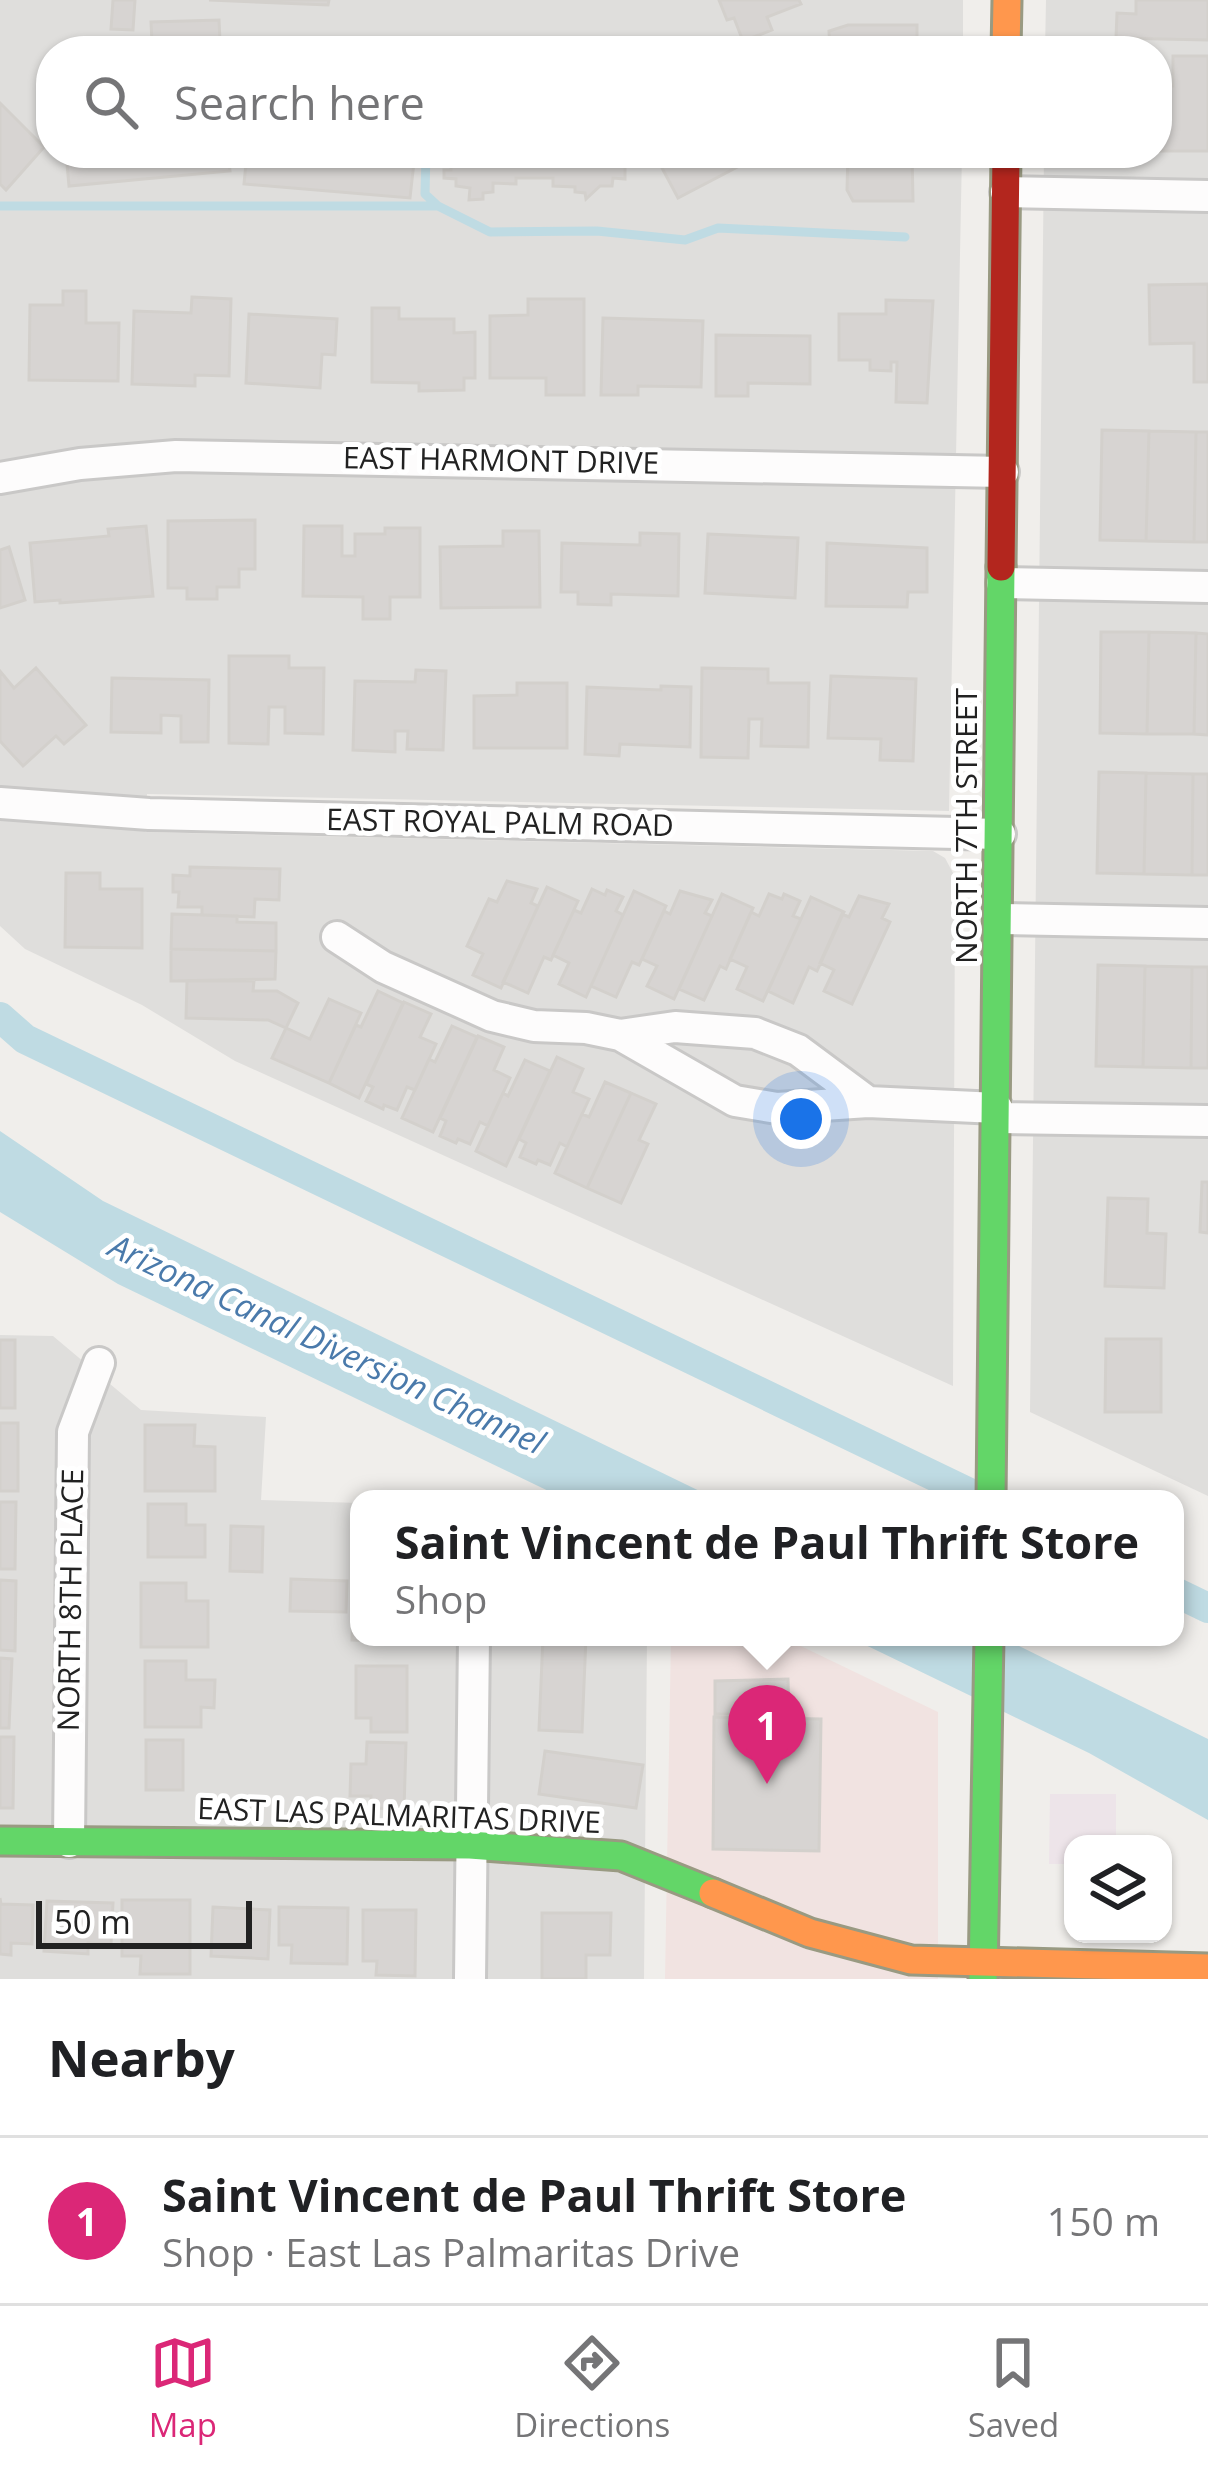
<!DOCTYPE html>
<html lang="en">
<head>
<meta charset="utf-8">
<style>
  body { margin:0; font-family:"Open Sans",sans-serif; background:#f6f6f6; color:#202124 }
  .controls { position:absolute; right:36px; bottom:36px; display:grid; overflow:hidden; border-radius:24px; box-shadow:0 3px 9px #0004 }
  .controls button { width:108px; height:108px; display:grid; place-items:center; padding:0; border:0; border-bottom:3px solid #e0e0e0; background:#fff; color:#202124; font:60px sans-serif }
  .scale { position:absolute; left:36px; bottom:30px; width:216px; box-sizing:border-box; padding-left:12px; border:6px solid #222; border-top:0; font-size:33px; line-height:42px; white-space:nowrap; color:#222; -webkit-text-stroke:9px #fff; paint-order:stroke }
  .you { position:absolute; left:801px; top:1119px; width:42px; height:42px; margin:-30px; border:9px solid #fff; border-radius:50%; background:#1a73e8; box-shadow:0 0 0 18px #1a73e833 }
  .badge { display:grid; place-items:center; width:78px; height:78px; border-radius:50%; background:#db2777; color:#fff; font-size:39px; font-weight:700 }
  .pin { position:absolute; translate:-50% -99px; filter:drop-shadow(0 3px 6px #0008) }
  .pin::after { content:''; position:absolute; top:63px; width:42px; height:36px; background:inherit; clip-path:polygon(0 0,100% 0,50% 100%) }
  .popup { position:absolute; left:350px; top:1490px; width:834px; height:156px; box-sizing:border-box; display:grid; place-content:center; border-radius:24px; background:#fff; filter:drop-shadow(0 3px 9px #0005); font-size:39px; white-space:nowrap; color:#757577 }
  .popup b { font-size:45px; color:#202124 }
  .popup::after { content:''; position:absolute; left:50%; top:100%; margin-left:-24px; border:24px solid transparent; border-top-color:#fff }
  .list { margin:0; padding:0; list-style:none }
  h2 { display:flex; justify-content:space-between; align-items:center; height:156px; margin:0; padding:0 48px; font-size:51px }
  h2 small { font-size:39px; font-weight:400; color:#757577 }
  .list li { display:grid; grid-template-columns:78px 1fr auto; gap:36px; align-items:center; box-sizing:border-box; height:168px; padding:0 48px; border-top:3px solid #e0e0e0 }
  .list b { display:block; font-size:45px; white-space:nowrap }
  .list p { margin:0; font-size:39px; white-space:nowrap; color:#757577 }
  .list em { font-size:39px; font-style:normal; color:#757577 }
  .icon { flex:none; width:66px; height:66px; fill:none; stroke:currentColor; stroke-width:2; stroke-linecap:round; stroke-linejoin:round }
  .map { position:relative; flex:none; width:1208px; height:1979px; overflow:hidden }
  .search { position:absolute; background:#fff; box-shadow:0 3px 9px #0004; left:36px; right:36px; top:36px; height:132px; display:flex; align-items:center; gap:30px; box-sizing:border-box; padding:0 42px; border-radius:48px; color:#757577; font-size:45px }
  .sheet { height:324px; background:#fff }
  nav { display:flex; justify-content:space-around; align-items:center; box-sizing:border-box; height:168px; border-top:3px solid #e0e0e0; background:#fff; font-size:33px; color:#757577 }
  nav a { display:grid; justify-items:center; gap:6px }
  nav .on { color:#db2777 }
  .map>svg:first-child { display:block }
  .residential { fill:#dfdedc }
  .commercial { fill:#f1e3e1 }
  .industrial { fill:#ede4e9 }
  .water { fill:#bfdbe3 }
  .lines { fill:none; stroke-linecap:round; stroke-linejoin:round }
  .stream { stroke:#bfdbe3; stroke-width:9 }
  .canal { stroke:#bfdbe3; stroke-width:30 }
  .building { fill:#d7d4d2; stroke:#d3d0cc; stroke-width:3 }
  .street-casing { stroke:#c9c8c7; stroke-width:36 }
  .fast-casing { stroke:#999a82; stroke-width:33 }
  .slow-casing { stroke:#999a82; stroke-width:33 }
  .jam-casing { stroke:#999a82; stroke-width:33 }
  .street { stroke:#fdfcfc; stroke-width:30 }
  .fast { stroke:#63d668; stroke-width:27 }
  .slow { stroke:#ff974d; stroke-width:27 }
  .jam { stroke:#b3261e; stroke-width:27 }
  .labels { text-anchor:middle; stroke-width:10; stroke-linejoin:round; paint-order:stroke }
  .street-label { font-size:30px; fill:#222; stroke:#fff }
  .water-label { font-size:33px; font-style:italic; fill:#4a7aab; stroke:#fff }
</style>
</head>
<body>
<div class="map">
<svg width="1208" height="1979" viewBox="0 0 1208 1979">
  <rect width="100%" height="100%" fill="#f0eeeb"/>
  <path class="residential" d="M 0,0 L 963,0 L 963,51 L 51,51 L 51,153 L 962,153 L 949,811 L 147,794 L 145,832 L 933,851 L 945,858 L 953,873 L 955,894 L 953,1386 L 235,1061 L 142,1005 L 25,949 L 0,926 Z
    M 1046,0 L 1208,0 L 1208,1496 L 1030,1412 L 1044,153 L 1157,153 L 1157,51 L 1045,51 Z
    M 0,1335 L 53,1336 L 141,1410 L 266,1417 L 261,1500 L 359,1503 L 359,1637 L 647,1637 L 644,1979 L 0,1979 Z"/>
  <path class="commercial" d="M 671,1637 L 782,1637 L 938,1712 L 938,1979 L 665,1979 Z"/>
  <path class="industrial" d="M 1050,1794 L 1116,1794 L 1116,1844 L 1073,1844 L 1073,1864 L 1049,1864 Z"/>
  <path class="water" d="M 0,1131 L 103,1201 L 716,1499 L 565,1499 L 118,1284 L 0,1212 Z
    M 849,1637 L 1001,1637 L 1208,1739 L 1208,1820 L 1089,1753 Z"/>
  <g class="lines">
    <path class="stream" d="M 426,153 L 425,194 L 438,206 L 490,232 L 597,231 L 685,240 L 718,228 L 905,237
      M 0,206 L 438,206"/>
    <path class="canal" d="M 0,1017 L 25,1039 L 982,1499
      M 1175,1592 L 1208,1608"/>
  </g>
  <path class="building" d="M 113,0 L 135,0 L 133,30 L 111,29 Z
    M 209,0 L 329,0 L 328,5 Z
    M 719,0 L 799,0 L 801,4 L 767,17 L 772,30 L 743,41 L 734,18 L 727,20 Z
    M 1136,0 L 1208,0 L 1208,40 L 1116,38 L 1117,13 L 1136,14 Z
    M 219,20 L 220,41 L 152,43 L 151,22 Z
    M 848,25 L 917,25 L 917,49 L 925,51 L 830,51 L 829,31 Z
    M 1173,56 L 1208,56 L 1208,151 L 1157,151 L 1157,86 L 1173,86 Z
    M 0,103 L 44,147 L 6,190 L 0,184 Z
    M 66,153 L 228,153 L 230,171 L 69,186 Z
    M 247,153 L 415,153 L 410,198 L 244,184 Z
    M 451,153 L 625,153 L 625,179 L 613,178 L 612,186 L 600,186 L 586,199 L 585,193 L 575,192 L 575,187 L 553,186 L 553,178 L 516,178 L 516,184 L 493,183 L 493,192 L 483,193 L 483,199 L 469,200 L 470,188 L 456,186 L 456,179 L 444,178 L 444,170 L 451,170 Z
    M 654,153 L 764,153 L 678,198 Z
    M 848,153 L 912,153 L 913,201 L 853,201 L 847,190 Z
    M 1208,284 L 1208,382 L 1194,382 L 1194,343 L 1150,344 L 1149,285 Z
    M 63,291 L 86,291 L 86,323 L 119,323 L 118,381 L 29,380 L 30,305 L 63,305 Z
    M 192,297 L 231,299 L 229,376 L 195,375 L 195,386 L 132,384 L 134,311 L 191,313 Z
    M 528,299 L 584,299 L 584,395 L 546,395 L 546,378 L 490,378 L 490,316 L 528,315 Z
    M 886,300 L 933,301 L 927,403 L 896,402 L 897,362 L 891,362 L 891,371 L 870,370 L 870,360 L 839,360 L 839,314 L 886,314 Z
    M 372,308 L 399,308 L 399,319 L 454,319 L 454,333 L 475,332 L 475,378 L 464,378 L 464,390 L 419,391 L 419,383 L 372,382 Z
    M 249,314 L 337,319 L 335,355 L 322,354 L 320,388 L 246,383 Z
    M 603,318 L 703,321 L 701,387 L 638,386 L 638,395 L 601,395 Z
    M 716,335 L 810,336 L 810,384 L 748,383 L 748,396 L 716,396 Z
    M 1102,430 L 1149,431 L 1146,541 L 1100,540 Z
    M 1149,431 L 1196,432 L 1194,542 L 1146,541 Z
    M 1196,432 L 1208,432 L 1208,542 L 1194,542 Z
    M 255,520 L 255,569 L 239,569 L 239,587 L 217,587 L 217,599 L 187,599 L 187,588 L 168,588 L 168,521 Z
    M 146,526 L 153,596 L 60,603 L 60,600 L 35,602 L 30,543 L 109,536 L 108,529 Z
    M 304,526 L 342,526 L 342,556 L 355,556 L 355,534 L 385,534 L 385,528 L 420,528 L 420,597 L 390,597 L 390,619 L 363,619 L 363,597 L 303,596 Z
    M 503,531 L 539,531 L 540,607 L 441,608 L 440,547 L 503,546 Z
    M 640,533 L 679,534 L 678,596 L 611,594 L 611,605 L 578,604 L 578,592 L 561,592 L 562,543 L 640,545 Z
    M 708,534 L 798,538 L 795,598 L 705,593 Z
    M 827,543 L 927,548 L 927,592 L 908,592 L 907,607 L 826,606 Z
    M 9,547 L 25,600 L 0,608 L 0,550 Z
    M 1101,632 L 1149,632 L 1147,734 L 1100,733 Z
    M 1149,632 L 1196,633 L 1194,734 L 1147,734 Z
    M 1196,633 L 1208,634 L 1208,735 L 1194,734 Z
    M 229,656 L 289,656 L 289,668 L 324,668 L 323,734 L 285,733 L 285,707 L 269,707 L 268,744 L 229,743 Z
    M 36,668 L 86,725 L 64,744 L 56,736 L 23,766 L 0,741 L 0,671 L 14,688 Z
    M 702,668 L 768,669 L 768,683 L 809,683 L 808,747 L 761,746 L 762,719 L 749,719 L 748,758 L 701,757 Z
    M 416,670 L 446,671 L 443,750 L 407,749 L 408,731 L 395,731 L 395,752 L 353,750 L 355,681 L 415,682 Z
    M 831,676 L 916,679 L 913,761 L 880,760 L 881,739 L 828,738 Z
    M 112,678 L 209,680 L 208,742 L 181,742 L 181,716 L 161,715 L 161,733 L 111,732 Z
    M 517,683 L 567,683 L 567,748 L 474,748 L 474,696 L 517,695 Z
    M 661,686 L 691,687 L 690,747 L 620,744 L 619,756 L 585,754 L 587,687 L 661,690 Z
    M 1099,772 L 1146,773 L 1144,874 L 1097,873 Z
    M 1146,773 L 1193,774 L 1192,875 L 1144,874 Z
    M 1193,774 L 1208,774 L 1208,875 L 1192,875 Z
    M 190,867 L 280,869 L 279,900 L 255,899 L 254,917 L 202,915 L 202,907 L 178,907 L 179,892 L 173,892 L 173,875 L 190,876 Z
    M 66,873 L 100,873 L 100,889 L 142,889 L 142,948 L 65,947 Z
    M 507,881 L 537,889 L 531,903 L 538,906 L 501,988 L 473,975 L 483,954 L 467,946 L 489,899 L 497,902 Z
    M 547,887 L 578,901 L 551,960 L 544,957 L 528,993 L 503,982 Z
    M 592,889 L 605,895 L 607,890 L 623,897 L 616,911 L 623,915 L 586,997 L 559,984 L 569,963 L 553,955 L 574,910 L 581,913 Z
    M 634,891 L 666,906 L 639,965 L 632,962 L 616,997 L 591,986 Z
    M 680,891 L 712,900 L 705,913 L 712,916 L 674,999 L 647,986 L 657,966 L 642,959 L 664,911 L 670,914 Z
    M 722,894 L 753,908 L 726,969 L 720,966 L 704,1000 L 679,989 Z
    M 769,894 L 782,899 L 784,894 L 800,901 L 793,916 L 801,919 L 763,1001 L 737,989 L 747,967 L 730,959 L 751,912 L 759,916 Z
    M 859,896 L 889,904 L 882,918 L 890,922 L 852,1004 L 824,991 L 834,970 L 820,963 L 842,914 L 849,917 Z
    M 811,897 L 844,912 L 817,971 L 809,967 L 793,1003 L 768,991 Z
    M 172,914 L 237,916 L 237,922 L 276,923 L 276,951 L 171,949 Z
    M 171,949 L 276,951 L 275,979 L 171,981 Z
    M 1098,965 L 1145,966 L 1143,1067 L 1096,1066 Z
    M 1145,966 L 1192,967 L 1191,1068 L 1143,1067 Z
    M 1192,967 L 1208,967 L 1208,1068 L 1191,1068 Z
    M 187,981 L 254,981 L 253,991 L 277,991 L 298,1003 L 286,1028 L 268,1020 L 186,1018 Z
    M 378,991 L 403,1003 L 359,1098 L 329,1083 L 356,1025 L 361,1027 Z
    M 329,999 L 361,1013 L 329,1083 L 272,1058 L 286,1028 L 310,1039 Z
    M 404,1002 L 431,1014 L 420,1037 L 436,1044 L 415,1090 L 407,1087 L 397,1110 L 384,1105 L 383,1109 L 366,1101 L 373,1087 L 366,1084 Z
    M 452,1026 L 477,1037 L 433,1132 L 402,1118 L 429,1059 L 435,1062 Z
    M 478,1036 L 504,1047 L 494,1070 L 510,1078 L 488,1126 L 480,1122 L 470,1144 L 458,1139 L 456,1143 L 440,1136 L 446,1121 L 440,1118 Z
    M 557,1057 L 583,1069 L 573,1092 L 589,1099 L 567,1147 L 560,1143 L 550,1165 L 538,1160 L 536,1164 L 520,1157 L 526,1143 L 519,1139 Z
    M 525,1060 L 550,1071 L 506,1166 L 476,1151 L 503,1093 L 508,1096 Z
    M 605,1082 L 631,1093 L 587,1188 L 555,1173 L 582,1114 L 589,1117 Z
    M 631,1093 L 656,1104 L 639,1140 L 648,1144 L 621,1203 L 587,1188 Z
    M 1202,1182 L 1208,1182 L 1208,1233 L 1200,1232 Z
    M 1108,1198 L 1148,1199 L 1147,1233 L 1166,1234 L 1164,1288 L 1105,1286 Z
    M 1106,1339 L 1161,1339 L 1161,1412 L 1105,1412 Z
    M 0,1340 L 15,1340 L 15,1408 L 0,1408 Z
    M 0,1423 L 18,1423 L 18,1491 L 0,1491 Z
    M 145,1425 L 195,1425 L 194,1446 L 215,1447 L 215,1491 L 145,1491 Z
    M 0,1502 L 16,1502 L 15,1569 L 0,1569 Z
    M 148,1504 L 186,1504 L 186,1525 L 205,1525 L 205,1557 L 148,1557 Z
    M 231,1526 L 263,1527 L 262,1572 L 230,1571 Z
    M 291,1579 L 347,1581 L 346,1612 L 290,1611 Z
    M 0,1580 L 16,1581 L 15,1651 L 0,1650 Z
    M 141,1583 L 186,1583 L 186,1601 L 208,1601 L 208,1647 L 141,1647 Z
    M 353,1608 L 359,1608 L 359,1637 L 413,1637 L 413,1642 L 352,1640 Z
    M 543,1637 L 586,1637 L 582,1732 L 539,1730 Z
    M 0,1658 L 12,1659 L 9,1728 L 0,1728 Z
    M 145,1661 L 186,1661 L 186,1680 L 215,1680 L 214,1708 L 201,1707 L 201,1727 L 145,1727 Z
    M 356,1666 L 407,1666 L 407,1732 L 371,1732 L 371,1718 L 356,1718 Z
    M 788,1679 L 789,1714 L 715,1714 L 715,1681 Z
    M 714,1717 L 821,1719 L 819,1851 L 713,1849 Z
    M 0,1737 L 14,1737 L 13,1808 L 0,1808 Z
    M 146,1740 L 183,1740 L 183,1790 L 146,1790 Z
    M 367,1742 L 406,1743 L 404,1809 L 371,1808 L 371,1796 L 350,1796 L 351,1764 L 366,1764 Z
    M 545,1751 L 643,1765 L 636,1808 L 539,1794 Z
    M 0,1898 L 1,1904 L 33,1905 L 32,1944 L 11,1943 L 11,1955 L 0,1954 Z
    M 122,1900 L 190,1900 L 190,1974 L 140,1974 L 141,1956 L 122,1956 Z
    M 47,1901 L 113,1903 L 111,1944 L 88,1943 L 88,1954 L 44,1951 Z
    M 213,1907 L 270,1910 L 268,1959 L 211,1956 Z
    M 279,1907 L 348,1908 L 347,1964 L 291,1963 L 292,1945 L 279,1945 Z
    M 363,1910 L 416,1910 L 415,1976 L 376,1975 L 377,1961 L 363,1961 Z
    M 542,1913 L 611,1913 L 610,1955 L 586,1955 L 586,1979 L 542,1979 Z"/>
  <g class="lines">
    <g class="street-casing">
      <path id="street" d="M 1006,192 L 1208,196
        M 0,478 L 80,464 L 176,456 L 1003,472
        M 1002,583 L 1208,587
        M 0,803 L 149,814 L 1000,834
        M 1000,919 L 1208,923
        M 337,937 L 383,967 L 492,1016 L 534,1026 L 586,1028 L 620,1035 L 675,1027 L 755,1033 L 798,1050 L 868,1102
        M 620,1035 L 735,1101 L 777,1108 L 868,1102 L 997,1108
        M 997,1118 L 1208,1121
        M 69,1842 L 73,1432 L 99,1363
        M 470,1979 L 474,1637"/>
    </g>
    <g class="fast-casing">
      <path id="fast" d="M 991,1499 L 1001,567
        M 0,1841 L 470,1845 L 621,1856 L 713,1893
        M 983,1979 L 989,1637"/>
    </g>
    <g class="slow-casing">
      <path id="slow" d="M 1006,51 L 1007,0
        M 713,1893 L 810,1933 L 911,1960 L 1208,1968"/>
    </g>
    <g class="jam-casing">
      <path id="jam" d="M 1001,567 L 1006,153"/>
    </g>
    <use href="#street" class="street"/>
    <use href="#fast" class="fast"/>
    <use href="#slow" class="slow"/>
    <use href="#jam" class="jam"/>
  </g>
  <g class="labels">
    <g class="street-label">
      <text transform="translate(501 461) rotate(1)" y="10">EAST HARMONT DRIVE</text>
      <text transform="translate(500 823) rotate(1)" y="10">EAST ROYAL PALM ROAD</text>
      <text transform="translate(967 826) rotate(-90)" y="10">NORTH 7TH STREET</text>
      <text transform="translate(71 1600) rotate(-89)" y="10">NORTH 8TH PLACE</text>
      <text transform="translate(399 1816) rotate(2)" y="10">EAST LAS PALMARITAS DRIVE</text>
    </g>
    <g class="water-label">
      <text transform="translate(327 1344) rotate(25)" y="12">Arizona Canal Diversion Channel</text>
    </g>
  </g>
</svg>
<div class="controls">
<button><svg class="icon" aria-label="layers" viewBox="0 0 24 24"><path d="M12 4l9 5-9 5-9-5zM3 14l9 5 9-5"/></svg></button>
</div>
<div class="scale">50 m</div>
<div class="you"></div>
<div class="pin badge" style="left:767px;top:1784px">1</div>
<div class="popup"><b>Saint Vincent de Paul Thrift Store</b>Shop</div>
<div class="search"><svg class="icon" aria-label="search" viewBox="0 0 24 24"><circle cx="10" cy="10" r="6"/><path d="M15 15l6 6"/></svg>Search here</div>
</div>
<section class="sheet">
<h2>Nearby<small></small></h2>
<ul class="list">
<li><span class="badge">1</span><div><b>Saint Vincent de Paul Thrift Store</b><p>Shop · East Las Palmaritas Drive</p></div><em>150 m</em></li>
</ul>
</section>
<nav>
<a class="on"><svg class="icon" aria-label="map" viewBox="0 0 24 24"><path d="M3 6l6-2 6 2 6-2v14l-6 2-6-2-6 2zM9 4v14M15 6v14"/></svg>Map</a>
<a><svg class="icon" aria-label="directions" viewBox="0 0 24 24"><path d="M12 3l9 9-9 9-9-9zM9 14v-3h6M13 9l2 2-2 2"/></svg>Directions</a>
<a><svg class="icon" aria-label="saved" viewBox="0 0 24 24"><path d="M7 4h10v16l-5-4-5 4z"/></svg>Saved</a>
</nav>
</body>
</html>
